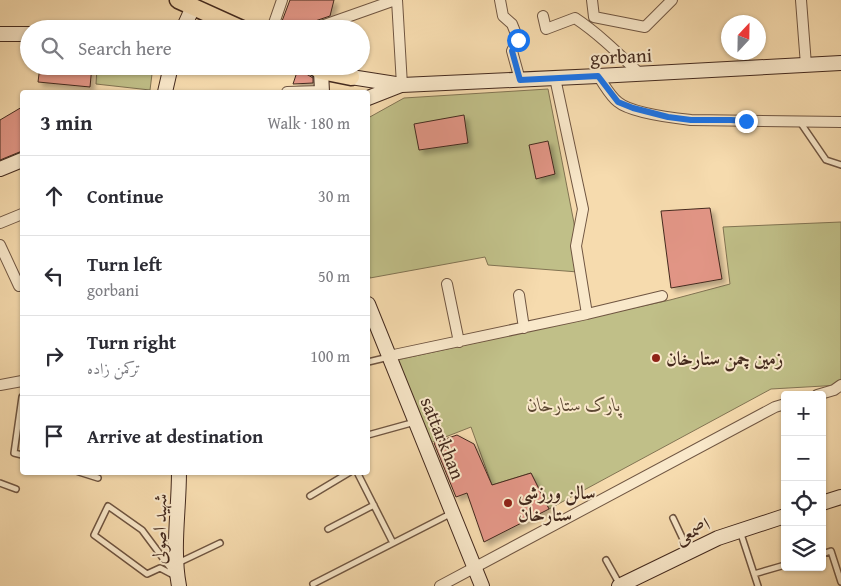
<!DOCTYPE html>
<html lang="en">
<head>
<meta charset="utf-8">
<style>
  body { margin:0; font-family:"Gentium Book Plus",Amiri,serif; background:#f7f7f7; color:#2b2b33 }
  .controls { position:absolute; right:15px; bottom:15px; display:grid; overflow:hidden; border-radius:5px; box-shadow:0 1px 4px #0004 }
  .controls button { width:45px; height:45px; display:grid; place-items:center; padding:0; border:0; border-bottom:1px solid #e1e1e2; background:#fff; color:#2b2b33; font:25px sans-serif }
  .compass { position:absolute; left:721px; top:15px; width:45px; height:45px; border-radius:50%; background:#fff; box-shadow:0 1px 4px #0004; rotate:22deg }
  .stop { position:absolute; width:15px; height:15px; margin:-11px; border:4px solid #1a73e8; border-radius:50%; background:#fff }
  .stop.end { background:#1a73e8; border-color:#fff; box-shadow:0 1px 5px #0008 }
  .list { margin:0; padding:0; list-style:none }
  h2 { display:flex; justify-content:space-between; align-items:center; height:65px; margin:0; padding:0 20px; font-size:21px }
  h2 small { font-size:16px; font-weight:400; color:#7c7c81 }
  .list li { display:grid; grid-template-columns:32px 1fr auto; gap:15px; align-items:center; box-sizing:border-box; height:80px; padding:0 20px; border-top:1px solid #e1e1e2 }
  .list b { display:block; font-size:19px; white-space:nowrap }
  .list p { margin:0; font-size:16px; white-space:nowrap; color:#7c7c81 }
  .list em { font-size:16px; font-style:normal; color:#7c7c81 }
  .icon { flex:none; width:28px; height:28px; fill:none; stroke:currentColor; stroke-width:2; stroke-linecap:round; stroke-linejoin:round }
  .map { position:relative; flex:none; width:841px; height:586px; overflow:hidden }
  .search { position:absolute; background:#fff; box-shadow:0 1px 4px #0004; left:20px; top:20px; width:350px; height:55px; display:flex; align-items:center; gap:12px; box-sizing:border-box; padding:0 18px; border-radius:28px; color:#7c7c81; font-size:19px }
  .panel { position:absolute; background:#fff; box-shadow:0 1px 4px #0004; left:20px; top:90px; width:350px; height:385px; border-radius:5px }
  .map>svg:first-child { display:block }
  .green { fill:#c0bf88; stroke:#827453 }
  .building { fill:#e19585; stroke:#442a1e; filter:url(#shadow) }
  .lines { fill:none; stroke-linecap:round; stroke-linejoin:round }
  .lane-casing { stroke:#705642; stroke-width:8 }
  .street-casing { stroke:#705642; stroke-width:12 }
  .secondary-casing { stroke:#442a1e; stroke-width:16 }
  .primary-casing { stroke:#442a1e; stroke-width:19 }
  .lane { stroke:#f9e8ca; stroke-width:5 }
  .street { stroke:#f9e8ca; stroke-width:10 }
  .secondary { stroke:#f9e8ca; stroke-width:14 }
  .primary { stroke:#f6dbae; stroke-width:16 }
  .route { stroke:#1a73e8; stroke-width:6 }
  .poi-dot { fill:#8f2418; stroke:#f9e8ca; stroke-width:2 }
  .labels { text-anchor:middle; stroke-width:4; stroke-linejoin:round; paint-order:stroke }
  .street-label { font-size:19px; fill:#442a1e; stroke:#f9e8ca }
  .poi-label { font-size:19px; font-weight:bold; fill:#442a1e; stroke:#f9e8ca; text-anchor:start }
  .park-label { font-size:19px; font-style:italic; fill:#5d4833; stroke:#f9e8ca }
</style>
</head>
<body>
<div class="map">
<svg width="841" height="586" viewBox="0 0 841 586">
  <defs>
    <filter id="shadow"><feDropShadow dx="4" dy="4" stdDeviation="2.5" flood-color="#0004"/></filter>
  </defs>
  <rect width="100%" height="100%" fill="#f6dbae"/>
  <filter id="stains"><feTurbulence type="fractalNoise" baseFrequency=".004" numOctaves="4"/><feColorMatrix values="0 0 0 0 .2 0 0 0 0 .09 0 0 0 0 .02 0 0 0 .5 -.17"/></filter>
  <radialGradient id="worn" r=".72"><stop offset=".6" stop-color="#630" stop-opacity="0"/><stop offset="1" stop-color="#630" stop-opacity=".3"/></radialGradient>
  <path class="green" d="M 97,66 L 153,66 L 150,90 L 96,84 Z
    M 548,89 L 574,223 L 578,272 L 488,265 L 485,257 L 370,278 L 368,268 L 368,118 L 404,98 Z
    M 841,222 L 841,385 L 771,389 L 549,509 L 531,473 L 492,485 L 471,427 L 430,443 L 397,360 L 670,300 L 730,284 L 723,227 Z"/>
  <path class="building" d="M 290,0 L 334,0 L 330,16 L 291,29 L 279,29 Z
    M 40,66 L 92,66 L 90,87 L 38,82 Z
    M 298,69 L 313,78 L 313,83 L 293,84 Z
    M 22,107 L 22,151 L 0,160 L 0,120 Z
    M 464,115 L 468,143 L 419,150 L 414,124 Z
    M 548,141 L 555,174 L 536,179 L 529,145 Z
    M 710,208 L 722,279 L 671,288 L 661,211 Z
    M 457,435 L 474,444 L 492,485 L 531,473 L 549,509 L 484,542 L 467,493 L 456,497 L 434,443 Z"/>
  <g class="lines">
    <g class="lane-casing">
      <path id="lane" d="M 800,122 L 826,160 L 841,165
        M 368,362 L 389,357
        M 22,397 L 14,453 L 22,455
        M 368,435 L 415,422
        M 79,472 L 98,478
        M 357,472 L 393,543
        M 0,483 L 16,489
        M 310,496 L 350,472
        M 108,506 L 142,530 L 177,577 L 160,568 L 147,574 L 94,535 Z
        M 673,518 L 689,552
        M 328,529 L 374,505
        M 740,531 L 758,586
        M 822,554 L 831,551 L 841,582
        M 606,560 L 620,585
        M 178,563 L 220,543
        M 754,574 L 785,565
        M 313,584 L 452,513"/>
    </g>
    <g class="street-casing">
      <path id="street" d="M 397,0 L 402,85
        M 500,0 L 503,16 L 512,24 L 518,39 L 512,51 L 520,80
        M 592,0 L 594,17 L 645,27 L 672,0
        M 801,0 L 806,65
        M 543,16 L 546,29 L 575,18 C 599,34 619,54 640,74
        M 272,29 L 282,0
        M 313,29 L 395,0
        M 598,76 C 604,84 610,96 618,102 C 631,113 673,118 691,120 L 841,122
        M 555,78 L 583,209 L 576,246 L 587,314
        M 287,92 L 322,91
        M 0,223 L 22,214
        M 0,245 L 19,286
        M 447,284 L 459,342
        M 519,295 L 524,328
        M 389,356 L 587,314 L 662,296
        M 0,385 L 22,381
        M 817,395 L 834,390 L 841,385
        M 440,586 L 775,407 L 785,404"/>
    </g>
    <g class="secondary-casing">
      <path id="secondary" d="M 183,29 L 193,7
        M 0,34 L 29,34
        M 321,71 L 322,92
        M 351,77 L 402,85 L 598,76 L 841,63
        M 165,92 L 171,66
        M 368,98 L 401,85
        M 0,169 L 22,160
        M 368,304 L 482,586
        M 822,503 L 841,497
        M 179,586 C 172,548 179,511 179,472
        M 619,586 L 718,538 L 785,516"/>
    </g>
    <g class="primary-casing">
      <path id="primary" d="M 178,0 L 242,29
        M 313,66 L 321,71 L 351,77"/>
    </g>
    <use href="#lane" class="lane"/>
    <use href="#street" class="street"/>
    <use href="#secondary" class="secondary"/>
    <use href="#primary" class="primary"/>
  </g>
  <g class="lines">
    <path class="route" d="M 518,40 L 512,51 L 520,80 L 598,76 L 618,102 L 633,108 L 668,117 L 691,120 L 731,120 L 746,121"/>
  </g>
  <g class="poi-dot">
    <circle cx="656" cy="358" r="5"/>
    <circle cx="508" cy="503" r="5"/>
  </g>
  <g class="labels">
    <g class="street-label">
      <text transform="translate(621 56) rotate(-3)" y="7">gorbani</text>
      <text transform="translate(443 438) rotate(68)" y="7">sattarkhan</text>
      <text transform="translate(159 529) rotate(-89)" y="7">شهید اصولی</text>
      <text transform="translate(692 530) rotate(-25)" y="7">اصمعی</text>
    </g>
    <g class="poi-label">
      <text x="666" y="365">زمین چمن ستارخان</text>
      <text x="518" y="499">سالن ورزشی<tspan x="518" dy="22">ستارخان</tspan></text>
    </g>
    <g class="park-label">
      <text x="574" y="411">پارک ستارخان</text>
    </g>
  </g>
  <rect width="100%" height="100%" filter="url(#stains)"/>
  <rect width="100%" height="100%" fill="url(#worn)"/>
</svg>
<div class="controls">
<button>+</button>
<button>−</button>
<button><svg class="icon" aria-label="locate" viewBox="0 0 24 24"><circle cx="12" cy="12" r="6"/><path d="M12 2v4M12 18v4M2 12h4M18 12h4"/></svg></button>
<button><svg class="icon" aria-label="layers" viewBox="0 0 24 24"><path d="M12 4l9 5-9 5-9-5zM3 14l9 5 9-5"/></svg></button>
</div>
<svg class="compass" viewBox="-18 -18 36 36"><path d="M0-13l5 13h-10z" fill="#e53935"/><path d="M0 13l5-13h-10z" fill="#7c7c81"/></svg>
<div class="stop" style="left:518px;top:40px"></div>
<div class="stop end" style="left:746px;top:121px"></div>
<div class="search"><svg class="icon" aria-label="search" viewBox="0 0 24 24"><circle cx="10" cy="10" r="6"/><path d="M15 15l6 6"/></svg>Search here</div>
<section class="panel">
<h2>3 min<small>Walk · 180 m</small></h2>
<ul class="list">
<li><svg class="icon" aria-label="ahead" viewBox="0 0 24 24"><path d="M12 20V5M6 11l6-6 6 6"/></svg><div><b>Continue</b></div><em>30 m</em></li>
<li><svg class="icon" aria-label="left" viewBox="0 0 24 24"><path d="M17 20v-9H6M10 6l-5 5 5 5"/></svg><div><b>Turn left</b><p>gorbani</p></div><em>50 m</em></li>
<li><svg class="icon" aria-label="right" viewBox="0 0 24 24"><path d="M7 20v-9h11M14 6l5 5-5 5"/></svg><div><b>Turn right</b><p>ترکمن زاده</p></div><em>100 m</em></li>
<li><svg class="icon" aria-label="arrive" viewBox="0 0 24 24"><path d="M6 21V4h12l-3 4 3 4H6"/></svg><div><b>Arrive at destination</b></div></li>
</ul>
</section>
</div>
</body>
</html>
